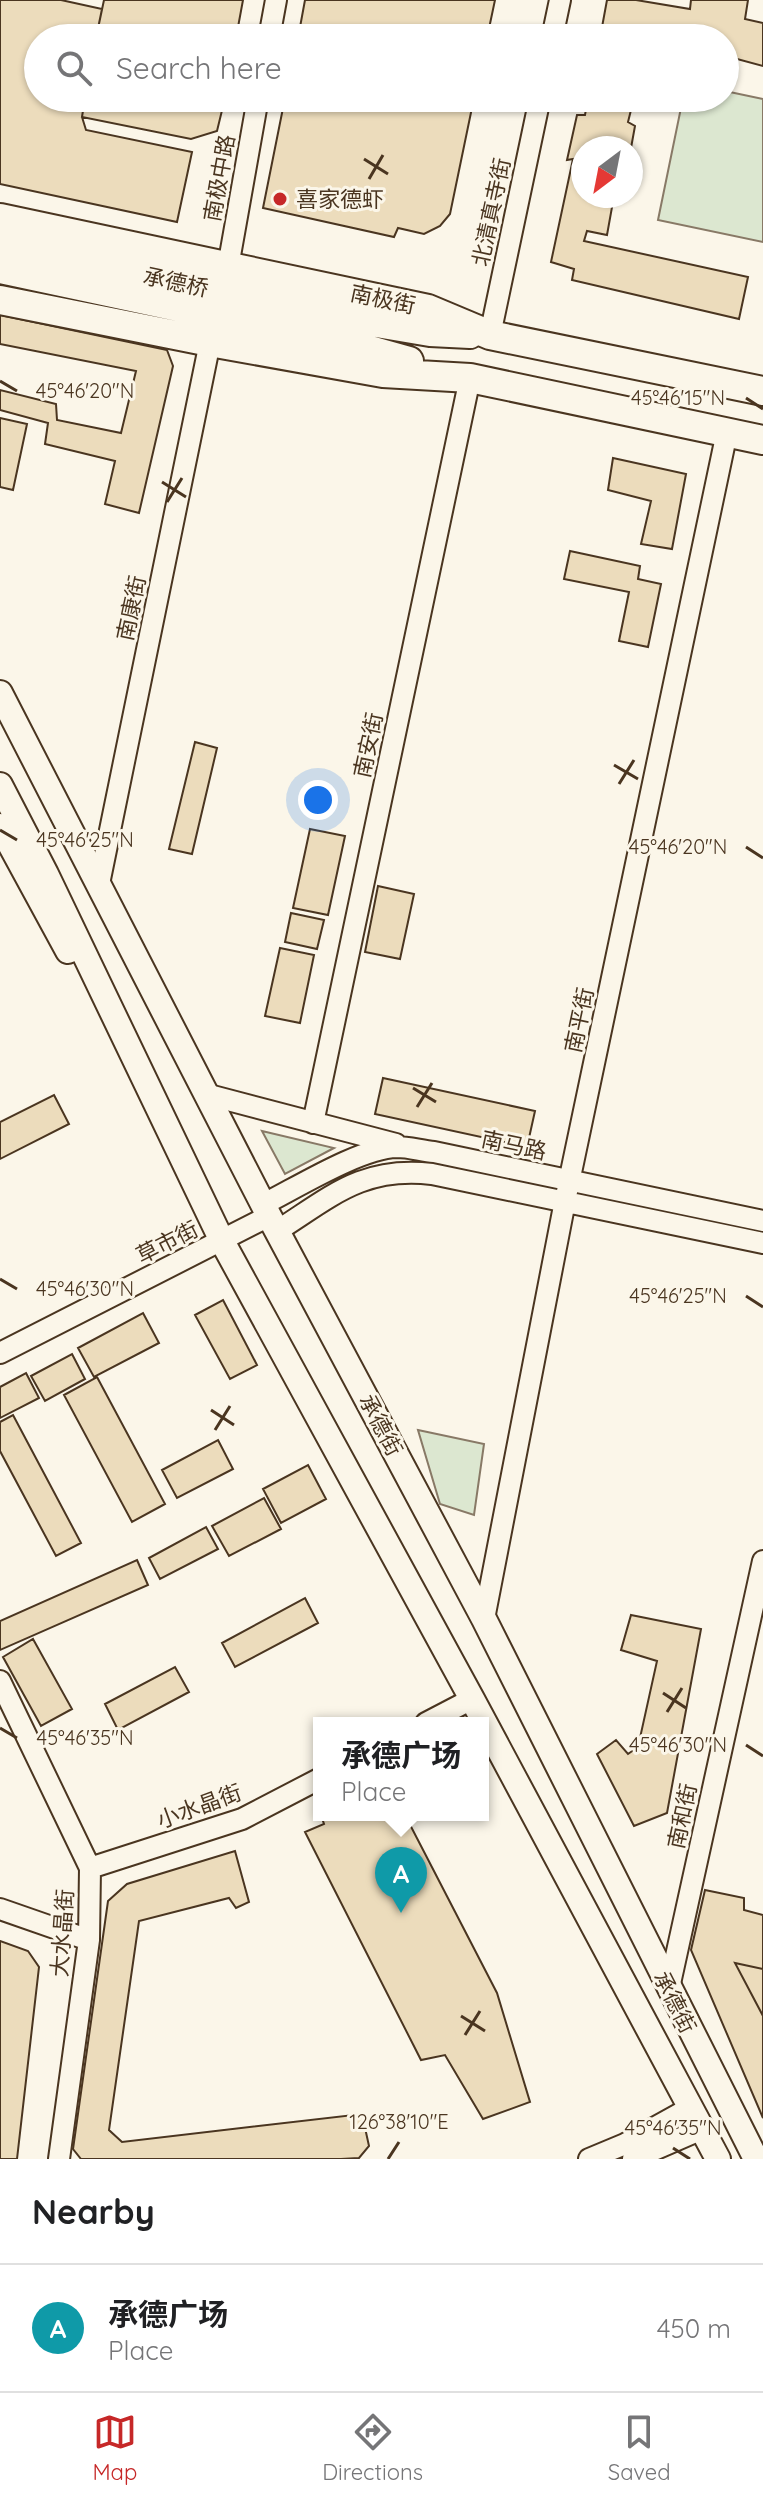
<!DOCTYPE html>
<html lang="en">
<head>
<meta charset="utf-8">
<style>
  body { margin:0; font-family:Quicksand,"Noto Sans SC",sans-serif; background:#f6f6f6; color:#202124 }
  .compass { position:absolute; left:571px; top:136px; width:72px; height:72px; border-radius:50%; background:#fff; box-shadow:0 2px 6px #0004; rotate:212deg }
  .you { position:absolute; left:318px; top:800px; width:28px; height:28px; margin:-20px; border:6px solid #fff; border-radius:50%; background:#1a73e8; box-shadow:0 0 0 12px #1a73e833 }
  .badge { display:grid; place-items:center; width:52px; height:52px; border-radius:50%; background:#c62828; color:#fff; font-size:26px; font-weight:700 }
  .pin { position:absolute; translate:-50% -66px; filter:drop-shadow(0 2px 4px #0008) }
  .pin::after { content:''; position:absolute; top:42px; width:28px; height:24px; background:inherit; clip-path:polygon(0 0,100% 0,50% 100%) }
  .popup { position:absolute; left:313px; top:1717px; width:176px; height:104px; box-sizing:border-box; display:grid; place-content:center; border-radius:0px; background:#fff; filter:drop-shadow(0 2px 6px #0005); font-size:26px; white-space:nowrap; color:#757577 }
  .popup b { font-size:30px; color:#202124 }
  .popup::after { content:''; position:absolute; left:50%; top:100%; margin-left:-16px; border:16px solid transparent; border-top-color:#fff }
  .list { margin:0; padding:0; list-style:none }
  h2 { display:flex; justify-content:space-between; align-items:center; height:104px; margin:0; padding:0 32px; font-size:34px }
  h2 small { font-size:26px; font-weight:400; color:#757577 }
  .list li { display:grid; grid-template-columns:52px 1fr auto; gap:24px; align-items:center; box-sizing:border-box; height:128px; padding:0 32px; border-top:2px solid #e0e0e0 }
  .list b { display:block; font-size:30px; white-space:nowrap }
  .list p { margin:0; font-size:26px; white-space:nowrap; color:#757577 }
  .list em { font-size:26px; font-style:normal; color:#757577 }
  .icon { flex:none; width:44px; height:44px; fill:none; stroke:currentColor; stroke-width:2; stroke-linecap:round; stroke-linejoin:round }
  .map { position:relative; flex:none; width:763px; height:2159px; overflow:hidden }
  .search { position:absolute; background:#fff; box-shadow:0 2px 6px #0004; left:24px; right:24px; top:24px; height:88px; display:flex; align-items:center; gap:20px; box-sizing:border-box; padding:0 28px; border-radius:44px; color:#757577; font-size:30px }
  .sheet { height:232px; background:#fff }
  nav { display:flex; justify-content:space-around; align-items:center; box-sizing:border-box; height:112px; border-top:2px solid #e0e0e0; background:#fff; font-size:22px; color:#757577 }
  nav a { display:grid; justify-items:center; gap:4px }
  nav .on { color:#c62828 }
  .map>svg:first-child { display:block }
  .green { fill:#dce7d0; stroke:#887966; stroke-width:2 }
  .building { fill:#ecdcbc; stroke:#4a3520; stroke-width:2 }
  .lines { fill:none; stroke-linecap:round; stroke-linejoin:round }
  .secondary-casing { stroke:#4a3520; stroke-width:24 }
  .primary-casing { stroke:#4a3520; stroke-width:28 }
  .highway-casing { stroke:#4a3520; stroke-width:32 }
  .secondary { stroke:#fbf6e9; stroke-width:20 }
  .primary { stroke:#fbf6e9; stroke-width:24 }
  .highway { stroke:#fbf6e9; stroke-width:28 }
  .ticks { fill:none; stroke:#4a3520; stroke-width:3 }
  .poi-dot { fill:#c62828; stroke:#fbf6e9; stroke-width:3 }
  .labels { text-anchor:middle; stroke-width:6; stroke-linejoin:round; paint-order:stroke }
  .street-label { font-size:22px; fill:#4a3520; stroke:#fbf6e9 }
  .poi-label { font-size:22px; fill:#4a3520; stroke:#fbf6e9; text-anchor:start }
  .ticks-label { font-size:20px; text-anchor:middle; fill:#4a3520; stroke:#fbf6e9; stroke-width:6; stroke-linejoin:round; paint-order:stroke }
</style>
</head>
<body>
<div class="map">
<svg width="763" height="2159" viewBox="0 0 763 2159">
  <rect width="100%" height="100%" fill="#fbf6e9"/>
  <path class="green" d="M 725,91 L 763,99 L 763,242 L 658,220 L 683,98 L 725,98 Z
    M 262,1131 L 334,1148 L 285,1174 Z
    M 418,1430 L 484,1444 L 474,1515 L 440,1504 Z"/>
  <path class="building" d="M 0,0 L 61,0 L 102,9 L 96,38 L 38,38 L 38,98 L 85,98 L 82,117 L 86,130 L 192,152 L 177,222 L 0,184 Z
    M 104,0 L 243,0 L 236,38 L 96,38 Z
    M 305,0 L 495,0 L 487,38 L 298,38 Z
    M 607,0 L 636,0 L 690,9 L 691,0 L 748,0 L 745,19 L 763,23 L 763,66 L 726,56 L 725,60 L 725,38 L 600,38 Z
    M 85,98 L 225,98 L 217,131 L 191,139 L 82,117 Z
    M 285,98 L 474,98 L 450,214 L 440,226 L 424,234 L 398,228 L 394,237 L 263,208 Z
    M 588,98 L 634,98 L 628,122 L 635,126 L 631,148 L 583,148 L 583,196 L 614,196 L 607,235 L 587,231 L 584,241 L 748,277 L 739,319 L 572,280 L 574,269 L 551,262 L 573,159 L 567,160 L 577,115 L 585,115 Z
    M 0,315 L 167,350 L 173,366 L 139,513 L 105,504 L 115,461 L 45,444 L 48,423 L 0,410 L 0,390 L 56,404 L 57,420 L 121,433 L 136,371 L 0,344 Z
    M 0,418 L 27,424 L 13,490 L 0,487 Z
    M 613,458 L 686,474 L 672,549 L 641,544 L 651,501 L 608,490 Z
    M 570,551 L 640,566 L 638,579 L 661,584 L 648,647 L 619,641 L 629,592 L 564,579 Z
    M 195,742 L 217,748 L 192,854 L 169,849 Z
    M 310,829 L 345,836 L 328,915 L 293,908 Z
    M 378,886 L 414,894 L 400,959 L 365,952 Z
    M 291,913 L 324,920 L 317,949 L 285,942 Z
    M 280,948 L 314,955 L 300,1023 L 265,1016 Z
    M 383,1078 L 535,1111 L 527,1147 L 375,1114 Z
    M 54,1095 L 69,1124 L 0,1159 L 0,1122 Z
    M 223,1300 L 257,1365 L 230,1379 L 195,1315 Z
    M 143,1313 L 159,1343 L 94,1377 L 78,1348 Z
    M 72,1354 L 85,1379 L 45,1401 L 31,1376 Z
    M 26,1373 L 39,1398 L 0,1418 L 0,1387 Z
    M 97,1377 L 165,1504 L 132,1522 L 64,1395 Z
    M 13,1415 L 81,1543 L 56,1556 L 0,1451 L 0,1422 Z
    M 218,1440 L 233,1469 L 177,1498 L 162,1470 Z
    M 308,1465 L 326,1499 L 281,1523 L 263,1489 Z
    M 264,1498 L 281,1529 L 229,1556 L 212,1526 Z
    M 206,1527 L 218,1549 L 160,1579 L 149,1558 Z
    M 137,1560 L 148,1585 L 0,1650 L 0,1621 Z
    M 305,1598 L 318,1623 L 235,1667 L 222,1643 Z
    M 631,1615 L 701,1629 L 667,1813 L 634,1826 L 597,1754 L 616,1740 L 628,1754 L 638,1747 L 657,1661 L 621,1650 Z
    M 33,1639 L 72,1709 L 41,1726 L 3,1657 Z
    M 175,1667 L 189,1692 L 118,1730 L 105,1704 Z
    M 321,1815 L 405,1815 L 497,1993 L 530,2102 L 483,2119 L 445,2055 L 421,2060 L 305,1832 L 324,1824 Z
    M 235,1851 L 249,1902 L 236,1908 L 229,1898 L 139,1921 L 109,2130 L 122,2142 L 362,2114 L 369,2146 L 359,2158 L 341,2159 L 81,2159 L 73,2149 L 108,1901 L 127,1884 Z
    M 705,1890 L 744,1898 L 744,1910 L 763,1915 L 763,1969 L 735,1963 L 763,2016 L 763,2118 L 691,1950 Z
    M 0,1941 L 28,1951 L 39,1967 L 17,2159 L 0,2159 Z
    M 735,1963 L 763,1969 L 763,2016 Z"/>
  <g class="lines">
    <g class="secondary-casing">
      <path id="secondary" d="M 269,38 L 276,0
        M 552,38 L 560,0
        M 228,267 L 258,98
        M 490,335 L 540,98
        M 99,884 L 210,342
        M 209,1095 L 396,1144
        M 313,1123 L 470,378
        M 264,1204 C 298,1187 360,1148 397,1147 C 409,1147 422,1151 434,1152 L 763,1221
        M 277,1231 C 332,1196 363,1166 432,1174 L 763,1243
        M 0,1353 L 269,1216
        M 484,1619 L 565,1201 L 727,432
        M 0,1681 L 90,1868 L 89,1940 L 59,2159
        M 426,1723 L 472,1699
        M 90,1868 L 242,1819 L 319,1779
        M 0,1909 L 89,1940
        M 669,1988 L 763,1561
        M 589,2159 L 625,2144 L 690,2108
        M 633,2159 L 702,2129"/>
    </g>
    <g class="primary-casing">
      <path id="primary" d="M 0,693 L 269,1216 L 484,1619 L 756,2159
        M 0,785 L 46,874 L 222,1241 L 472,1699 L 718,2159
        M 0,826 L 68,951"/>
    </g>
    <g class="highway-casing">
      <path id="highway" d="M 0,218 L 428,309 L 490,335 L 763,391
        M 0,246 L 353,319 L 430,332 L 470,334
        M 0,269 L 341,342 L 409,361
        M 0,300 L 210,342 L 383,373 L 470,378 L 763,440"/>
    </g>
    <use href="#secondary" class="secondary"/>
    <use href="#primary" class="primary"/>
    <use href="#highway" class="highway"/>
  </g>
  <path class="ticks" d="M 364,159 L 388,174M 369,179 L 383,155M 0,381 L 17,391M 746,398 L 763,409M 162,482 L 186,497M 167,502 L 182,478M 614,765 L 638,779M 619,784 L 634,760M 0,830 L 17,840M 746,847 L 763,858M 413,1088 L 436,1102M 417,1107 L 432,1083M 0,1279 L 17,1289M 746,1296 L 763,1307M 211,1410 L 234,1425M 215,1430 L 230,1406M 663,1693 L 686,1708M 667,1712 L 682,1688M 0,1728 L 17,1738M 746,1745 L 763,1756M 461,2016 L 485,2031M 465,2035 L 480,2011M 673,2148 L 690,2159M 388,2159 L 399,2142"/>
  <circle class="poi-dot" cx="280" cy="199" r="8"/>
  <g class="labels">
    <g class="street-label">
      <text transform="translate(219 178) rotate(-80)" y="8">南极中路</text>
      <text transform="translate(491 212) rotate(-78)" y="8">北清真寺街</text>
      <text transform="translate(176 282) rotate(12)" y="8">承德桥</text>
      <text transform="translate(383 299) rotate(12)" y="8">南极街</text>
      <text transform="translate(131 608) rotate(-78)" y="8">南康街</text>
      <text transform="translate(368 745) rotate(-78)" y="8">南安街</text>
      <text transform="translate(579 1020) rotate(-78)" y="8">南平街</text>
      <text transform="translate(514 1145) rotate(12)" y="8">南马路</text>
      <text transform="translate(167 1242) rotate(-27)" y="8">草市街</text>
      <text transform="translate(381 1425) rotate(62)" y="8">承德街</text>
      <text transform="translate(199 1806) rotate(-20)" y="8">小水晶街</text>
      <text transform="translate(682 1816) rotate(-78)" y="8">南和街</text>
      <text transform="translate(62 1933) rotate(-86)" y="8">大水晶街</text>
      <text transform="translate(675 2002) rotate(63)" y="8">承德街</text>
    </g>
    <g class="poi-label">
      <text x="296" y="207">喜家德虾</text>
    </g>
  </g>
  <g class="ticks-label">
    <text x="85" y="398">45°46'20"N</text>
    <text x="678" y="405">45°46'15"N</text>
    <text x="85" y="847">45°46'25"N</text>
    <text x="678" y="854">45°46'20"N</text>
    <text x="85" y="1296">45°46'30"N</text>
    <text x="678" y="1303">45°46'25"N</text>
    <text x="85" y="1745">45°46'35"N</text>
    <text x="678" y="1752">45°46'30"N</text>
    <text x="399" y="2129">126°38'10"E</text>
    <text x="673" y="2135">45°46'35"N</text>
  </g>
</svg>
<svg class="compass" viewBox="-18 -18 36 36"><path d="M0-13l5 13h-10z" fill="#e53935"/><path d="M0 13l5-13h-10z" fill="#757577"/></svg>
<div class="you"></div>
<div class="pin badge" style="left:401px;top:1913px;background:#0f9aa8">A</div>
<div class="popup"><b>承德广场</b>Place</div>
<div class="search"><svg class="icon" aria-label="search" viewBox="0 0 24 24"><circle cx="10" cy="10" r="6"/><path d="M15 15l6 6"/></svg>Search here</div>
</div>
<section class="sheet">
<h2>Nearby<small></small></h2>
<ul class="list">
<li><span class="badge" style="background:#0f9aa8">A</span><div><b>承德广场</b><p>Place</p></div><em>450 m</em></li>
</ul>
</section>
<nav>
<a class="on"><svg class="icon" aria-label="map" viewBox="0 0 24 24"><path d="M3 6l6-2 6 2 6-2v14l-6 2-6-2-6 2zM9 4v14M15 6v14"/></svg>Map</a>
<a><svg class="icon" aria-label="directions" viewBox="0 0 24 24"><path d="M12 3l9 9-9 9-9-9zM9 14v-3h6M13 9l2 2-2 2"/></svg>Directions</a>
<a><svg class="icon" aria-label="saved" viewBox="0 0 24 24"><path d="M7 4h10v16l-5-4-5 4z"/></svg>Saved</a>
</nav>
</body>
</html>
